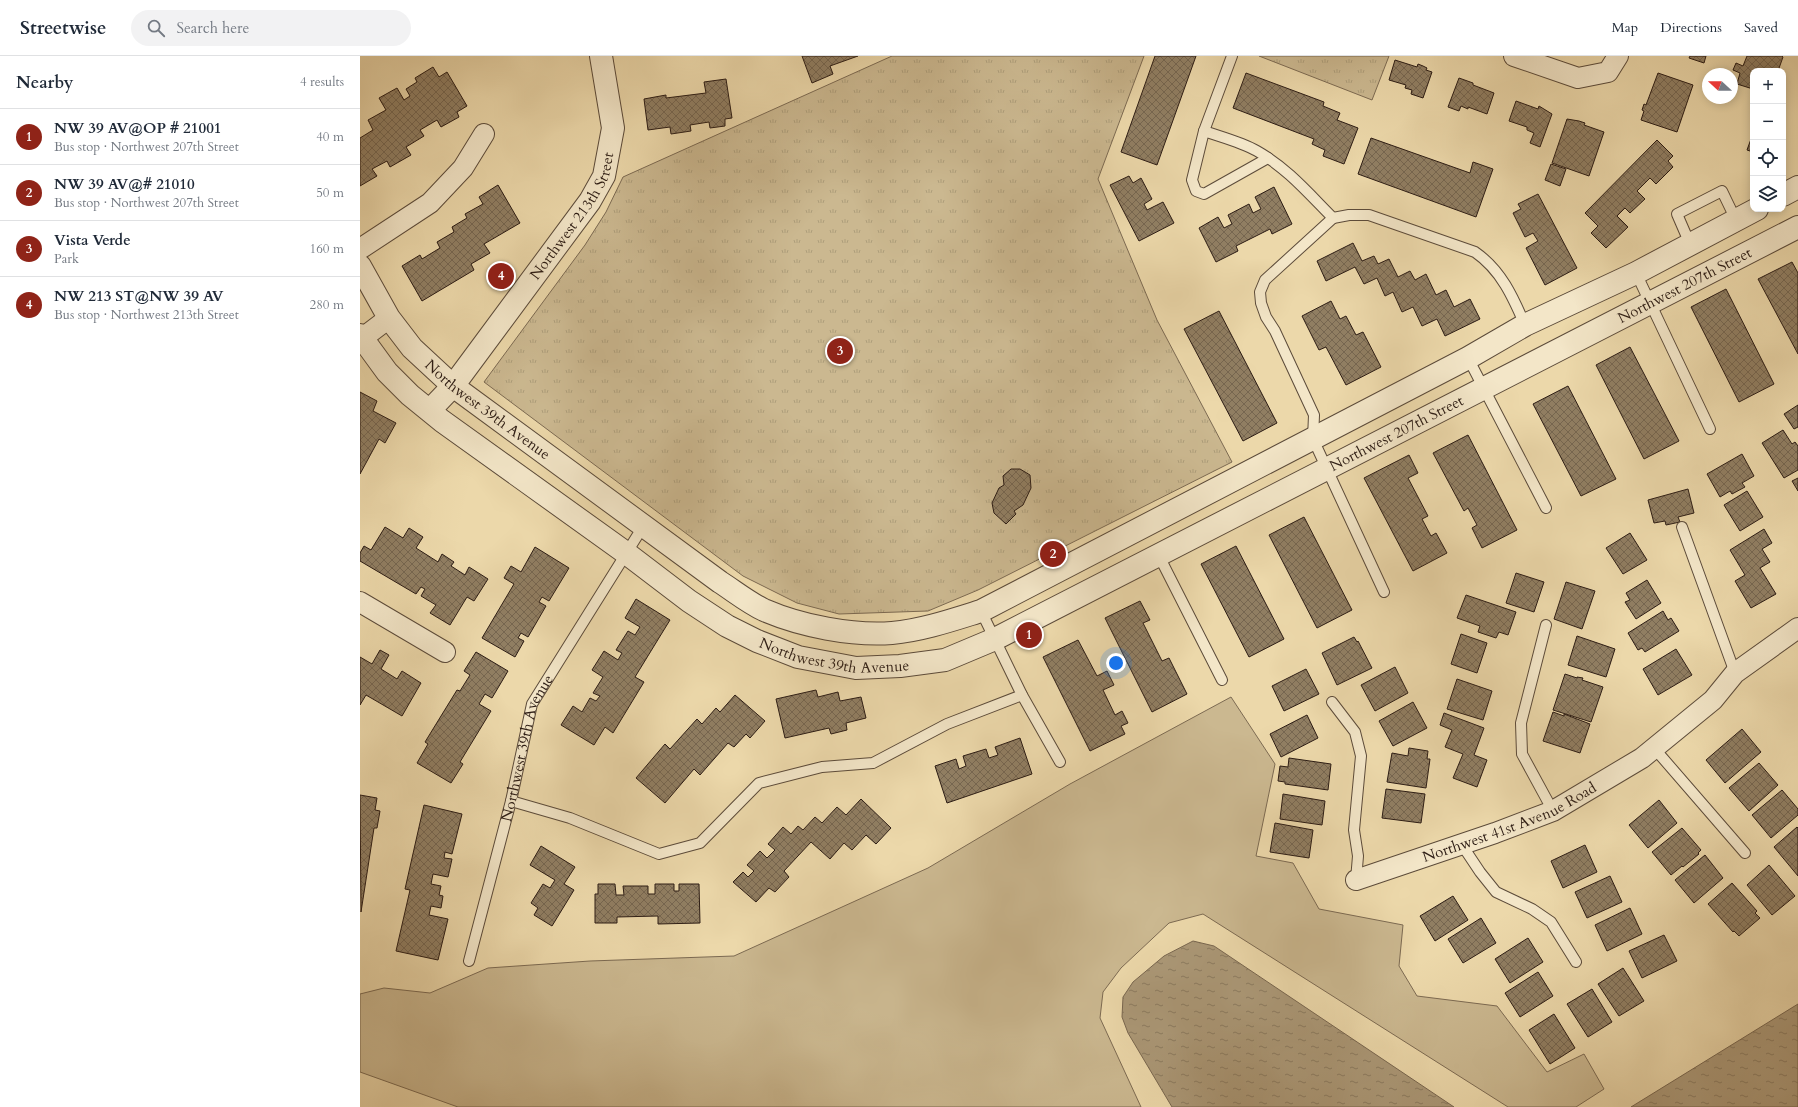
<!DOCTYPE html>
<html lang="en">
<head>
<meta charset="utf-8">
<style>
  body { margin:0; font-family:Cardo,serif; background:#f2f2f3; color:#1f2937 }
  .controls { position:absolute; right:12px; top:12px; display:grid; overflow:hidden; border-radius:8px; box-shadow:0 2px 10px #0003 }
  .controls button { width:36px; height:36px; display:grid; place-items:center; padding:0; border:0; border-bottom:1px solid #e0e1e3; background:#fff; color:#1f2937; font:20px sans-serif }
  .compass { position:absolute; left:1342px; top:12px; width:36px; height:36px; border-radius:50%; background:#fff; box-shadow:0 2px 10px #0003; rotate:291deg }
  .you { position:absolute; left:756px; top:607px; width:14px; height:14px; margin:-10px; border:3px solid #fff; border-radius:50%; background:#1a73e8; box-shadow:0 0 0 6px #1a73e833 }
  .badge { display:grid; place-items:center; width:26px; height:26px; border-radius:50%; background:#8f2418; color:#fff; font-size:13px; font-weight:700 }
  .pin { position:absolute; translate:-50% -50%; border:2px solid #fff; box-shadow:0 1px 4px #0006 }
  .list { margin:0; padding:0; list-style:none }
  h2 { display:flex; justify-content:space-between; align-items:center; height:52px; margin:0; padding:0 16px; font-size:17px }
  h2 small { font-size:13px; font-weight:400; color:#747a83 }
  .list li { display:grid; grid-template-columns:26px 1fr auto; gap:12px; align-items:center; box-sizing:border-box; height:56px; padding:0 16px; border-top:1px solid #e0e1e3 }
  .list b { display:block; font-size:15px; white-space:nowrap }
  .list p { margin:0; font-size:13px; white-space:nowrap; color:#747a83 }
  .list em { font-size:13px; font-style:normal; color:#747a83 }
  .icon { flex:none; width:22px; height:22px; fill:none; stroke:currentColor; stroke-width:2; stroke-linecap:round; stroke-linejoin:round }
  .map { position:relative; flex:none; width:1438px; height:1051px; overflow:hidden }
  header { display:flex; align-items:center; gap:24px; box-sizing:border-box; height:56px; padding:0 20px; background:#fff; border-bottom:1px solid #e0e1e3 }
  header strong { font-size:19px }
  nav { display:flex; gap:22px; margin-inline-start:auto; font-size:14px }
  .search { width:280px; height:36px; background:#f2f2f3; display:flex; align-items:center; gap:10px; box-sizing:border-box; padding:0 14px; border-radius:22px; color:#747a83; font-size:15px }
  main { display:flex }
  aside { flex:1; background:#fff }
  .map>svg:first-child { display:block }
  .grass { fill:#cbb890; stroke:#7c6a52 }
  .park { fill:url(#park-tufts); stroke:#7c6a52 }
  .water { fill:url(#water-ripples); stroke:#78664f }
  .building { fill:url(#building-cross-hatch); stroke:#2c1c14 }
  .lines { fill:none; stroke-linecap:round; stroke-linejoin:round }
  .service-casing { stroke:#5c4b3a; stroke-width:12 }
  .minor-casing { stroke:#5c4b3a; stroke-width:22 }
  .tertiary-casing { stroke:#5c4b3a; stroke-width:24 }
  .service { stroke:#f3e6c8; stroke-width:10 }
  .minor { stroke:#f3e6c8; stroke-width:20 }
  .tertiary { stroke:#f3e6c8; stroke-width:22 }
  .labels { text-anchor:middle; stroke-width:3.5; stroke-linejoin:round; paint-order:stroke }
  .street-label { font-size:15px; fill:#2c1c14; stroke:#f3e6c8 }
</style>
</head>
<body>
<header>
<strong>Streetwise</strong>
<div class="search"><svg class="icon" aria-label="search" viewBox="0 0 24 24"><circle cx="10" cy="10" r="6"/><path d="M15 15l6 6"/></svg>Search here</div>
<nav><a>Map</a><a>Directions</a><a>Saved</a></nav>
</header>
<main>
<aside>
<h2>Nearby<small>4 results</small></h2>
<ul class="list">
<li><span class="badge">1</span><div><b>NW 39 AV@OP # 21001</b><p>Bus stop · Northwest 207th Street</p></div><em>40 m</em></li>
<li><span class="badge">2</span><div><b>NW 39 AV@# 21010</b><p>Bus stop · Northwest 207th Street</p></div><em>50 m</em></li>
<li><span class="badge">3</span><div><b>Vista Verde</b><p>Park</p></div><em>160 m</em></li>
<li><span class="badge">4</span><div><b>NW 213 ST@NW 39 AV</b><p>Bus stop · Northwest 213th Street</p></div><em>280 m</em></li>
</ul>
</aside>
<div class="map">
<svg width="1438" height="1051" viewBox="0 0 1438 1051">
  <defs>
    <pattern id="park-tufts" width="24" height="20" patternUnits="userSpaceOnUse"><rect width="24" height="20" fill="#cbb890"/><path d="M3 7l-1-3M5 7V3M7 7l1-3M15 17l-1-3M17 17v-4M19 17l1-3" fill="none" stroke="#ae9e7b"/></pattern>
    <pattern id="water-ripples" width="26" height="14" patternUnits="userSpaceOnUse"><rect width="26" height="14" fill="#ab9877"/><path d="M2 4q2-2 4 0t4 0M15 11q2-2 4 0t4 0" fill="none" stroke="#8b7b60"/></pattern>
    <pattern id="building-cross-hatch" width="8" height="8" patternUnits="userSpaceOnUse"><rect width="8" height="8" fill="#907e62"/><path d="M0 0l8 8M0 8l8-8" fill="none" stroke="#766650"/></pattern>
  </defs>
  <rect width="100%" height="100%" fill="#ecd8aa"/>
  <filter id="stains"><feTurbulence type="fractalNoise" baseFrequency=".005" numOctaves="4"/><feColorMatrix values="0 0 0 0 .2 0 0 0 0 .09 0 0 0 0 .02 0 0 0 .5 -.17"/></filter>
  <radialGradient id="worn" r=".72"><stop offset=".6" stop-color="#630" stop-opacity="0"/><stop offset="1" stop-color="#630" stop-opacity=".3"/></radialGradient>
  <path class="grass" d="M 871,641 L 915,708 L 896,800 L 933,807 L 959,853 L 1043,869 L 1039,910 L 1057,940 L 1137,950 L 1187,1016 L 1224,998 L 1244,1033 L 1216,1051 L 1148,1051 L 843,858 L 809,867 L 761,912 L 743,936 L 740,962 L 781,1051 L 98,1051 L 0,1016 L 0,938 L 24,932 L 70,937 L 128,912 L 230,905 L 374,900 L 568,812 L 710,728 Z"/>
  <path class="park" d="M 532,0 L 784,0 L 738,123 L 797,264 L 872,406 L 618,534 L 568,555 L 479,558 L 437,547 L 383,520 L 124,326 L 225,189 L 246,156 L 263,121 Z
    M 899,0 L 1029,0 L 1012,44 Z"/>
  <path class="water" d="M 833,885 L 854,890 L 1094,1051 L 812,1051 L 768,977 L 762,961 L 763,941 L 773,926 L 804,900 Z
    M 1438,948 L 1438,1051 L 1271,1051 Z"/>
  <path class="building" d="M 442,0 L 498,0 L 470,10 L 473,18 L 452,27 Z
    M 795,0 L 836,0 L 797,109 L 761,96 Z
    M 1330,0 L 1346,0 L 1344,7 L 1329,2 Z
    M 1387,0 L 1422,0 L 1423,1 L 1418,15 L 1393,15 L 1393,33 L 1377,28 L 1380,17 L 1373,14 L 1376,7 L 1383,10 Z
    M 1035,4 L 1057,11 L 1058,8 L 1063,10 L 1067,12 L 1066,14 L 1072,16 L 1063,42 L 1051,38 L 1052,34 L 1045,32 L 1046,29 L 1029,24 Z
    M 73,11 L 79,21 L 87,16 L 107,50 L 97,56 L 99,61 L 81,71 L 77,64 L 60,74 L 64,80 L 46,91 L 51,99 L 30,111 L 27,105 L 12,113 L 17,120 L 0,130 L 0,82 L 13,74 L 8,64 L 26,54 L 19,42 L 37,32 L 44,44 L 50,40 L 46,33 L 57,26 L 55,22 Z
    M 886,17 L 964,46 L 963,50 L 980,57 L 977,64 L 998,72 L 984,108 L 963,100 L 965,94 L 952,88 L 954,83 L 873,52 Z
    M 1298,17 L 1333,29 L 1317,76 L 1281,64 L 1284,55 L 1282,54 L 1284,48 L 1286,49 Z
    M 1099,22 L 1113,27 L 1113,29 L 1134,37 L 1127,58 L 1108,51 L 1108,53 L 1101,50 L 1099,55 L 1088,51 Z
    M 366,23 L 372,62 L 365,63 L 365,70 L 350,72 L 349,66 L 330,69 L 331,75 L 311,78 L 310,71 L 288,74 L 284,43 L 306,39 L 306,42 L 346,37 L 344,26 Z
    M 1156,45 L 1178,53 L 1179,50 L 1192,58 L 1180,91 L 1170,87 L 1174,77 L 1167,74 L 1167,71 L 1149,65 Z
    M 1207,63 L 1219,65 L 1225,67 L 1224,69 L 1244,76 L 1229,120 L 1192,107 Z
    M 1011,82 L 1110,117 L 1113,106 L 1133,113 L 1116,161 L 998,118 Z
    M 1391,83 L 1393,83 L 1393,96 L 1387,94 Z
    M 1297,84 L 1313,100 L 1308,105 L 1313,111 L 1296,128 L 1290,122 L 1277,135 L 1285,143 L 1270,157 L 1265,152 L 1257,160 L 1268,171 L 1246,192 L 1231,177 L 1238,170 L 1225,157 Z
    M 1191,108 L 1206,113 L 1200,130 L 1185,124 Z
    M 769,120 L 773,127 L 781,122 L 792,143 L 784,148 L 787,154 L 803,146 L 814,167 L 779,185 L 750,129 Z
    M 138,129 L 160,167 L 124,188 L 130,197 L 111,208 L 114,214 L 62,245 L 42,210 L 60,199 L 62,203 L 80,192 L 77,186 L 94,176 L 92,171 L 107,162 L 105,158 L 123,148 L 119,141 Z
    M 914,131 L 932,168 L 912,178 L 910,173 L 876,190 L 878,195 L 856,206 L 839,172 L 858,161 L 864,172 L 872,168 L 868,159 L 889,148 L 893,157 L 901,153 L 895,141 Z
    M 1178,138 L 1217,212 L 1185,229 L 1166,192 L 1178,185 L 1173,177 L 1165,181 L 1153,157 L 1161,153 L 1158,148 Z
    M 993,187 L 1002,205 L 1014,200 L 1018,208 L 1029,203 L 1038,221 L 1050,215 L 1055,224 L 1066,218 L 1076,239 L 1086,234 L 1094,251 L 1110,243 L 1120,263 L 1085,280 L 1077,263 L 1062,270 L 1053,251 L 1042,256 L 1033,236 L 1025,240 L 1017,222 L 1004,228 L 995,211 L 966,225 L 957,205 Z
    M 1432,206 L 1438,217 L 1438,298 L 1398,223 Z
    M 1366,233 L 1414,328 L 1379,346 L 1331,251 Z
    M 971,245 L 980,263 L 986,260 L 996,279 L 1003,276 L 1021,311 L 986,329 L 966,291 L 959,294 L 942,260 Z
    M 859,255 L 917,367 L 883,385 L 824,273 Z
    M 1270,291 L 1319,385 L 1284,403 L 1236,309 Z
    M 1208,330 L 1256,423 L 1221,440 L 1173,348 Z
    M 0,336 L 17,345 L 13,355 L 36,367 L 25,387 L 19,383 L 0,418 Z
    M 1438,349 L 1438,371 L 1434,373 L 1424,358 Z
    M 1423,374 L 1432,388 L 1435,386 L 1438,390 L 1438,414 L 1424,422 L 1402,387 Z
    M 1108,379 L 1157,474 L 1122,492 L 1112,472 L 1117,469 L 1108,452 L 1104,455 L 1073,397 Z
    M 1382,398 L 1394,420 L 1382,427 L 1385,431 L 1372,438 L 1370,435 L 1360,441 L 1347,418 Z
    M 1049,399 L 1058,417 L 1048,422 L 1068,460 L 1062,463 L 1071,480 L 1076,477 L 1087,497 L 1053,515 L 1004,422 Z
    M 651,413 L 660,413 L 670,419 L 671,432 L 663,449 L 654,455 L 656,458 L 646,468 L 634,457 L 632,447 L 639,432 L 644,429 L 643,420 Z
    M 1438,422 L 1438,435 L 1432,425 Z
    M 1328,433 L 1334,457 L 1318,461 L 1320,466 L 1306,469 L 1305,465 L 1294,467 L 1288,444 Z
    M 1387,435 L 1403,461 L 1380,475 L 1364,449 Z
    M 944,461 L 992,554 L 957,572 L 909,479 Z
    M 25,471 L 43,482 L 49,472 L 63,481 L 56,492 L 78,506 L 82,498 L 94,506 L 91,510 L 105,519 L 109,511 L 128,523 L 114,545 L 107,541 L 90,569 L 70,557 L 76,549 L 61,540 L 65,533 L 61,531 L 56,538 L 0,505 L 0,497 L 4,490 L 11,494 Z
    M 1404,473 L 1412,487 L 1402,493 L 1410,506 L 1400,512 L 1416,538 L 1391,552 L 1375,525 L 1385,519 L 1370,494 Z
    M 1270,477 L 1287,504 L 1263,518 L 1246,492 Z
    M 876,490 L 924,583 L 889,601 L 841,508 Z
    M 175,491 L 209,512 L 189,545 L 182,541 L 179,546 L 186,550 L 168,581 L 161,577 L 158,582 L 164,585 L 155,601 L 122,582 L 154,528 L 144,522 L 151,510 L 161,516 Z
    M 1156,517 L 1184,526 L 1174,556 L 1146,547 Z
    M 1287,524 L 1301,547 L 1276,563 L 1265,546 L 1270,544 L 1266,537 Z
    M 1206,526 L 1235,535 L 1222,573 L 1194,563 Z
    M 1106,539 L 1156,556 L 1148,579 L 1139,576 L 1136,582 L 1118,576 L 1120,570 L 1097,562 Z
    M 276,543 L 310,564 L 275,621 L 284,626 L 253,677 L 245,671 L 234,689 L 201,669 L 213,650 L 222,656 L 230,642 L 236,645 L 240,640 L 233,637 L 243,621 L 232,614 L 244,595 L 258,604 L 262,597 L 256,594 L 268,575 L 275,579 L 280,571 L 265,562 Z
    M 780,545 L 790,564 L 783,567 L 802,605 L 809,602 L 827,638 L 792,656 L 745,562 Z
    M 1303,555 L 1308,564 L 1311,562 L 1319,575 L 1285,596 L 1282,592 L 1278,594 L 1268,577 Z
    M 1101,578 L 1127,587 L 1117,617 L 1091,608 Z
    M 1217,580 L 1255,593 L 1246,621 L 1208,609 Z
    M 994,581 L 997,586 L 998,585 L 1012,612 L 977,629 L 962,597 Z
    M 718,584 L 737,620 L 747,615 L 754,629 L 743,634 L 755,659 L 762,655 L 768,667 L 761,670 L 765,678 L 730,695 L 683,601 Z
    M 1316,593 L 1332,619 L 1298,639 L 1283,613 Z
    M 20,594 L 29,599 L 21,613 L 37,623 L 42,615 L 61,627 L 42,660 L 6,639 L 0,649 L 0,601 L 12,608 Z
    M 116,596 L 148,615 L 132,642 L 125,638 L 119,648 L 131,655 L 100,706 L 103,708 L 91,727 L 57,707 L 68,688 L 65,686 L 97,634 L 100,635 L 110,619 L 104,615 Z
    M 1035,611 L 1048,637 L 1015,655 L 1001,629 Z
    M 946,613 L 959,638 L 924,655 L 912,630 Z
    M 1205,618 L 1217,622 L 1217,621 L 1223,622 L 1222,624 L 1243,631 L 1231,666 L 1193,654 Z
    M 1097,623 L 1132,635 L 1123,664 L 1087,653 Z
    M 456,634 L 458,641 L 478,636 L 480,645 L 501,641 L 506,662 L 486,667 L 487,674 L 471,678 L 469,672 L 425,682 L 416,643 Z
    M 375,639 L 405,665 L 390,682 L 386,678 L 374,691 L 368,687 L 340,719 L 334,713 L 305,747 L 276,722 L 305,688 L 310,693 L 337,663 L 342,668 L 356,652 L 360,656 Z
    M 1053,646 L 1067,672 L 1033,690 L 1019,665 Z
    M 1193,656 L 1204,660 L 1204,658 L 1230,668 L 1220,697 L 1183,685 Z
    M 1084,657 L 1124,672 L 1114,699 L 1127,704 L 1117,731 L 1093,722 L 1103,698 L 1085,691 L 1092,674 L 1080,669 Z
    M 947,659 L 958,682 L 921,701 L 910,678 Z
    M 1382,673 L 1401,696 L 1365,727 L 1346,704 Z
    M 660,682 L 672,718 L 587,747 L 575,710 L 596,703 L 599,713 L 606,710 L 603,700 L 626,693 L 629,702 L 638,699 L 635,691 Z
    M 1049,692 L 1068,695 L 1067,703 L 1070,703 L 1066,732 L 1027,726 L 1032,697 L 1048,700 Z
    M 929,702 L 971,708 L 968,734 L 925,728 L 925,726 L 918,725 L 920,710 L 928,711 Z
    M 1399,707 L 1418,729 L 1389,755 L 1369,732 Z
    M 1026,733 L 1065,738 L 1061,767 L 1022,762 Z
    M 1422,734 L 1438,753 L 1438,759 L 1411,782 L 1392,759 Z
    M 923,738 L 965,745 L 962,769 L 920,763 Z
    M 0,739 L 17,742 L 15,754 L 20,755 L 17,772 L 14,772 L 1,856 Z
    M 501,743 L 531,772 L 516,788 L 506,779 L 492,794 L 484,787 L 470,803 L 451,786 L 424,815 L 429,821 L 415,836 L 409,832 L 396,846 L 373,826 L 383,816 L 388,821 L 394,815 L 387,809 L 400,795 L 407,802 L 415,794 L 408,788 L 423,771 L 431,778 L 438,770 L 443,774 L 455,761 L 462,767 L 477,751 L 486,759 Z
    M 1299,744 L 1317,767 L 1288,792 L 1269,769 Z
    M 64,749 L 102,758 L 92,798 L 85,796 L 84,802 L 92,803 L 88,821 L 73,818 L 71,828 L 81,830 L 79,839 L 83,840 L 81,852 L 71,850 L 69,859 L 88,863 L 78,904 L 36,895 L 50,834 L 45,833 Z
    M 915,767 L 953,774 L 949,802 L 910,796 Z
    M 1437,771 L 1438,772 L 1438,820 L 1414,791 Z
    M 1322,772 L 1341,794 L 1338,797 L 1339,798 L 1323,811 L 1322,810 L 1311,819 L 1292,796 Z
    M 1225,789 L 1237,816 L 1203,832 L 1191,805 Z
    M 181,790 L 215,811 L 204,828 L 214,834 L 192,870 L 174,859 L 178,852 L 171,847 L 183,828 L 190,832 L 195,824 L 170,809 Z
    M 1345,799 L 1363,822 L 1334,847 L 1315,824 Z
    M 1409,809 L 1435,840 L 1412,859 L 1387,829 Z
    M 1250,820 L 1262,846 L 1227,862 L 1215,836 Z
    M 1372,827 L 1397,855 L 1395,857 L 1400,862 L 1379,880 L 1374,875 L 1373,876 L 1348,848 Z
    M 238,828 L 255,828 L 256,839 L 264,839 L 263,830 L 288,830 L 288,838 L 295,838 L 295,828 L 314,828 L 314,835 L 319,835 L 319,828 L 339,828 L 340,867 L 298,868 L 298,860 L 257,861 L 257,867 L 235,867 L 235,838 L 238,838 Z
    M 1093,840 L 1108,864 L 1075,885 L 1060,860 Z
    M 1270,852 L 1282,878 L 1247,895 L 1235,869 Z
    M 1121,862 L 1136,887 L 1103,907 L 1088,883 Z
    M 1304,879 L 1317,905 L 1282,922 L 1269,895 Z
    M 1168,882 L 1183,906 L 1150,927 L 1135,903 Z
    M 1263,912 L 1284,945 L 1259,960 L 1238,928 Z
    M 1178,916 L 1193,940 L 1160,961 L 1145,937 Z
    M 1232,933 L 1252,966 L 1228,981 L 1207,948 Z
    M 1194,958 L 1215,992 L 1190,1008 L 1169,974 Z"/>
  <g class="lines">
    <g class="service-casing">
      <g id="service">
        <path d="M 872,0 L 844,75 C 861,81 881,86 897,95 C 927,112 949,138 973,162 L 989,159 L 1009,159 L 1115,196 C 1141,214 1153,241 1165,269"/>
        <path d="M 844,75 L 832,124 L 836,135 L 844,138 L 908,102"/>
        <path d="M 973,162 L 905,224 L 900,236 L 901,247 L 906,261 L 915,275 L 954,359 L 953,383 L 1024,536"/>
        <path d="M 1330,188 L 1317,158 L 1362,135 L 1376,164"/>
        <path d="M 1276,217 L 1350,373"/>
        <path d="M 1108,302 L 1186,452"/>
        <path d="M 1322,471 L 1375,617"/>
        <path d="M 799,500 L 862,624"/>
        <path d="M 621,555 L 662,639 L 700,706"/>
        <path d="M 1186,569 L 1161,667 L 1162,698 L 1193,755"/>
        <path d="M 972,646 L 995,676 L 1001,700 L 994,774 L 998,800 L 996,824"/>
        <path d="M 1294,692 L 1385,797"/>
        <path d="M 151,745 L 210,762 L 299,798 L 340,787 L 399,727 L 462,711 L 513,707 L 587,668 L 662,639"/>
        <path d="M 1102,789 L 1120,816 L 1136,836 L 1172,853 L 1191,866 L 1216,906"/>
        <path id="s1" d="M 109,905 L 151,745 L 172,648 L 284,469"/>
      </g>
    </g>
    <g class="minor-casing">
      <g id="minor">
        <path d="M 1154,0 L 1218,22 L 1248,16 L 1258,0"/>
        <path d="M 0,193 L 70,147 L 103,112 L 124,78"/>
        <path d="M 0,284 L 29,262"/>
        <path d="M 0,546 L 85,596"/>
        <path id="s2" d="M 996,824 L 1135,777 L 1193,755 L 1282,702 L 1353,644 L 1375,617 L 1438,572"/>
      </g>
    </g>
    <g class="tertiary-casing">
      <g id="tertiary">
        <path d="M 1423,139 L 1438,131"/>
        <path id="s3" d="M 0,210 L 29,262 L 52,292 L 93,330 L 360,526 C 374,535 389,547 404,554 C 441,570 492,580 532,577 C 563,574 592,564 621,555 L 1108,302 L 1165,269 L 1276,217 L 1397,153"/>
        <path id="s4" d="M 0,279 L 27,316 L 50,339 L 82,365 L 266,497 L 329,545 L 367,570 L 397,585 L 438,601 L 496,612 L 540,610 L 585,604 L 635,583 L 1438,171"/>
        <path id="s5" d="M 70,354 L 93,330 L 230,145 L 244,120 L 253,72 L 241,0"/>
      </g>
    </g>
    <use href="#service" class="service"/>
    <use href="#minor" class="minor"/>
    <use href="#tertiary" class="tertiary"/>
  </g>
  <g class="labels">
    <g class="street-label">
      <text dy="5" stroke="none"><textPath href="#s5" startOffset="242">Northwest 213th Street</textPath></text>
      <text dy="5" stroke="none"><textPath href="#s4" startOffset="1526">Northwest 207th Street</textPath></text>
      <text dy="5" stroke="none"><textPath href="#s3" startOffset="195">Northwest 39th Avenue</textPath></text>
      <text dy="5" stroke="none"><textPath href="#s4" startOffset="1202">Northwest 207th Street</textPath></text>
      <text dy="5" stroke="none"><textPath href="#s4" startOffset="584">Northwest 39th Avenue</textPath></text>
      <text dy="5" stroke="none"><textPath href="#s1" startOffset="221">Northwest 39th Avenue</textPath></text>
      <text dy="5" stroke="none"><textPath href="#s2" startOffset="164">Northwest 41st Avenue Road</textPath></text>
    </g>
  </g>
  <rect width="100%" height="100%" filter="url(#stains)"/>
  <rect width="100%" height="100%" fill="url(#worn)"/>
</svg>
<div class="controls">
<button>+</button>
<button>−</button>
<button><svg class="icon" aria-label="locate" viewBox="0 0 24 24"><circle cx="12" cy="12" r="6"/><path d="M12 2v4M12 18v4M2 12h4M18 12h4"/></svg></button>
<button><svg class="icon" aria-label="layers" viewBox="0 0 24 24"><path d="M12 4l9 5-9 5-9-5zM3 14l9 5 9-5"/></svg></button>
</div>
<svg class="compass" viewBox="-18 -18 36 36"><path d="M0-13l5 13h-10z" fill="#e53935"/><path d="M0 13l5-13h-10z" fill="#747a83"/></svg>
<div class="you"></div>
<div class="pin badge" style="left:669px;top:579px">1</div>
<div class="pin badge" style="left:693px;top:498px">2</div>
<div class="pin badge" style="left:480px;top:295px">3</div>
<div class="pin badge" style="left:141px;top:220px">4</div>
</div>
</main>
</body>
</html>
